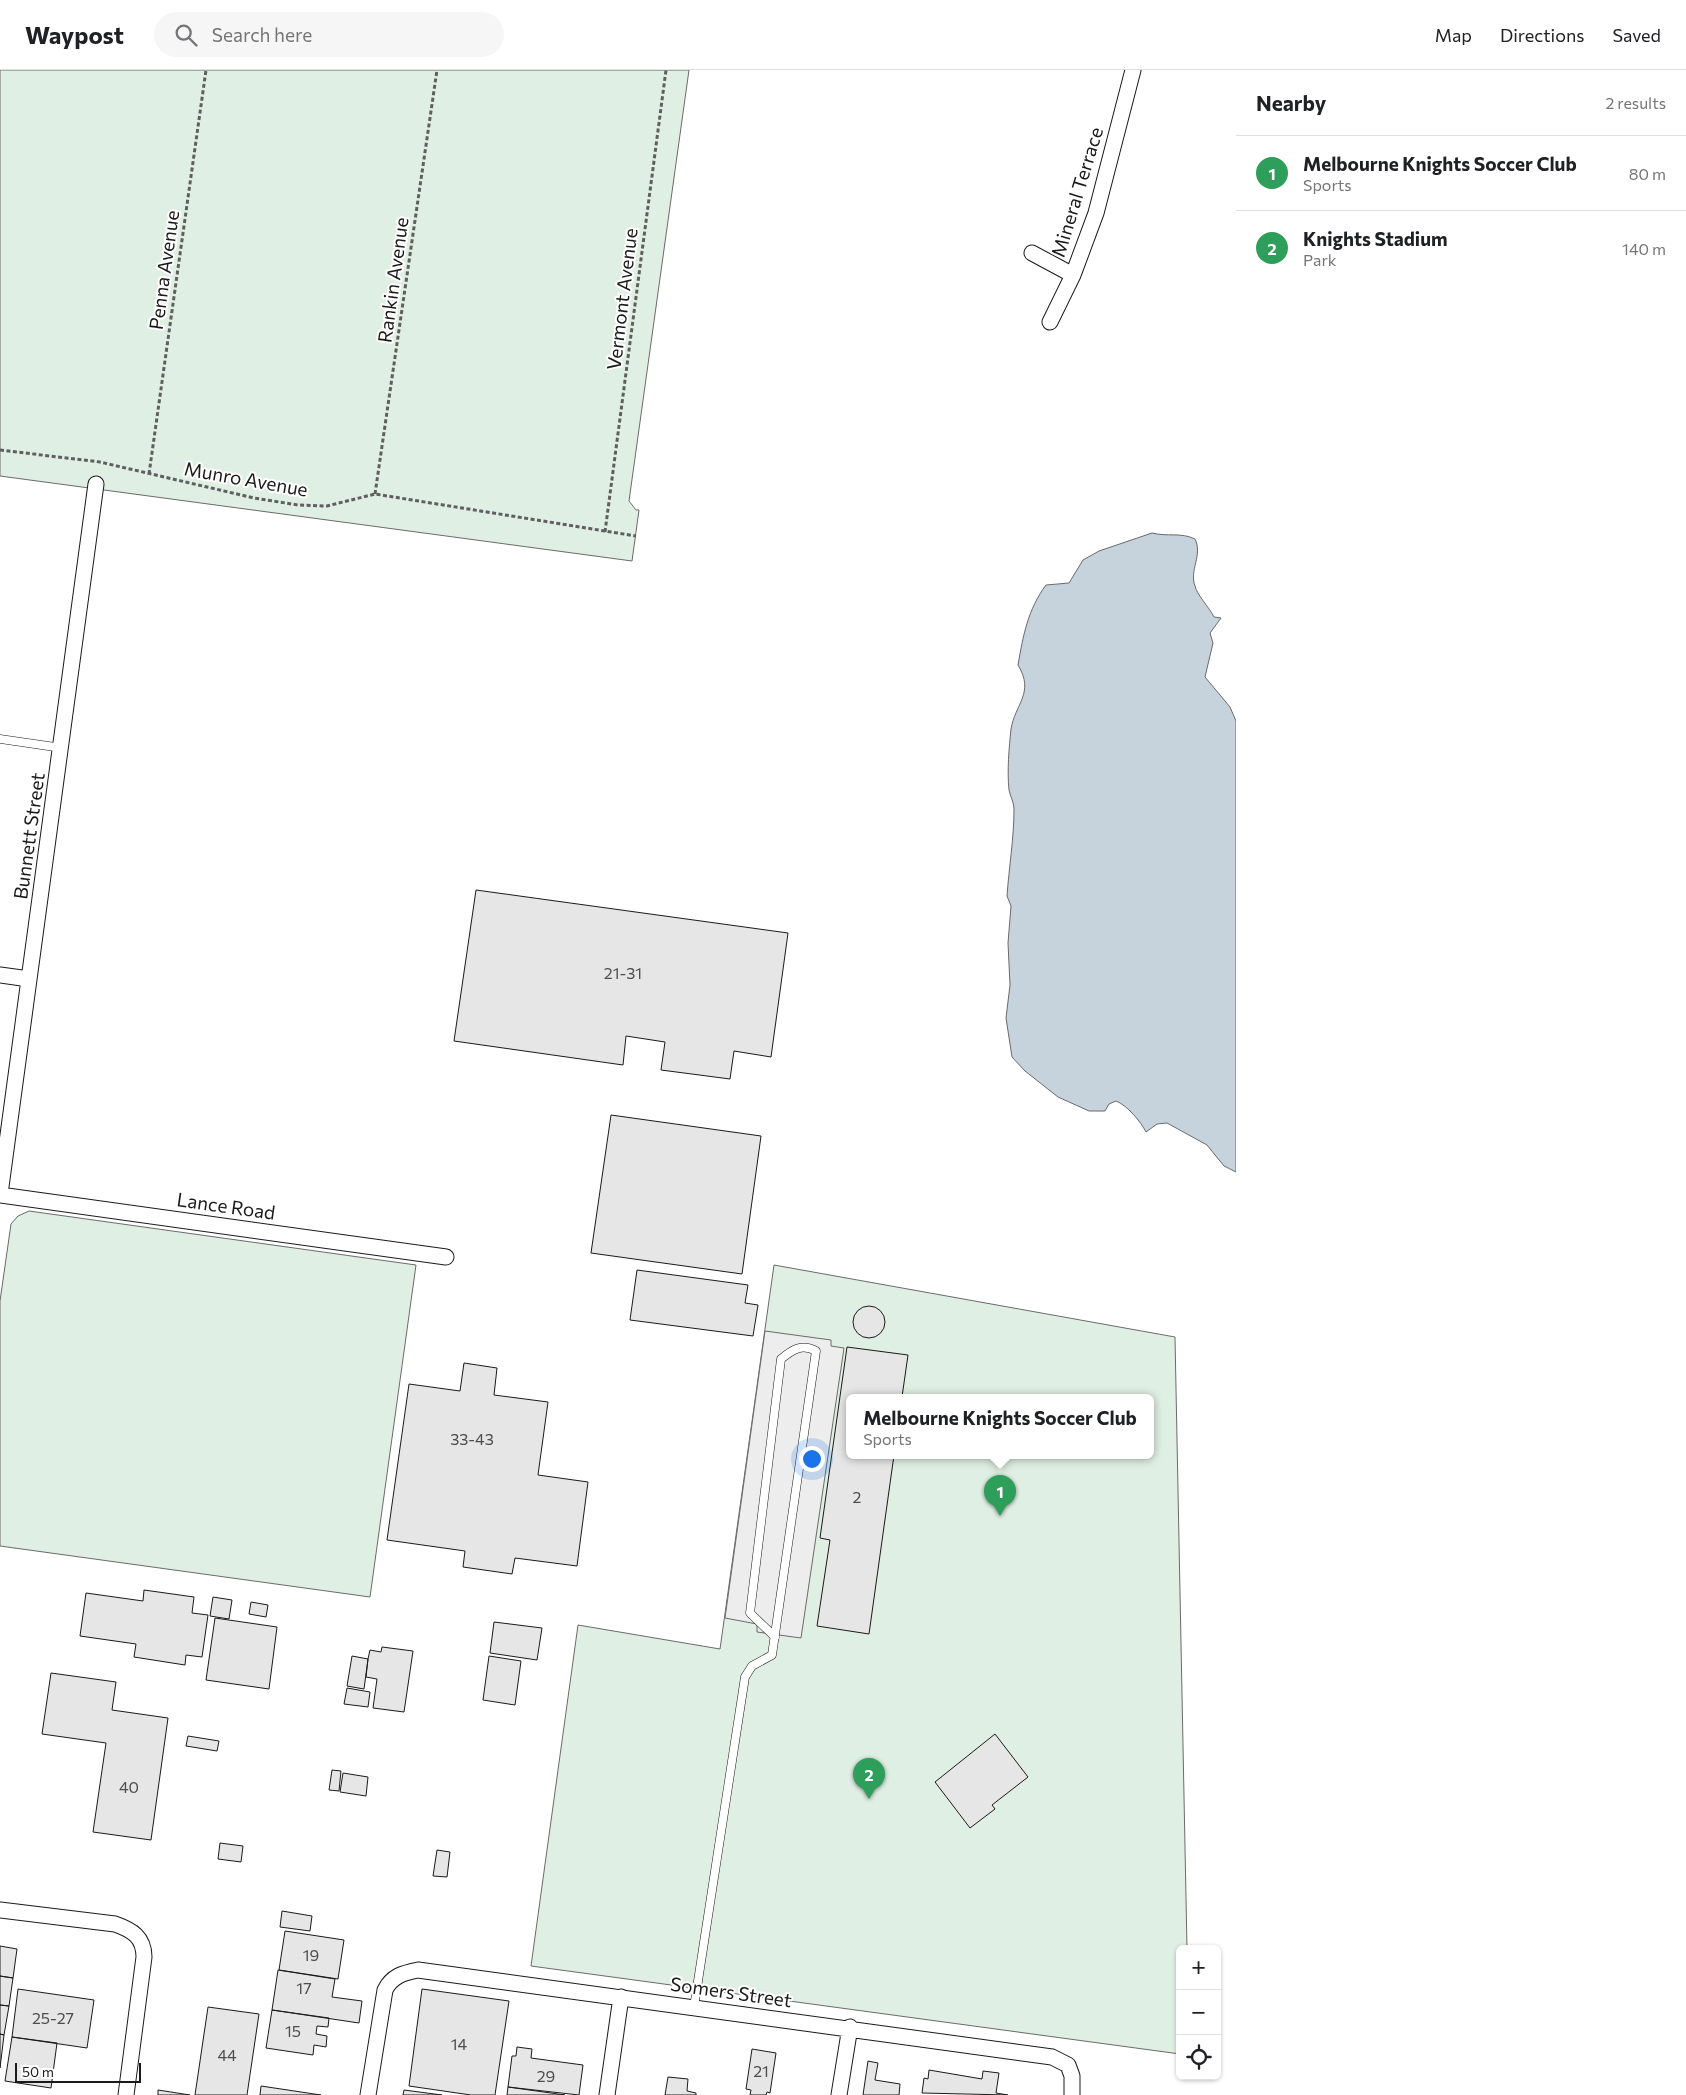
<!DOCTYPE html>
<html lang="en">
<head>
<meta charset="utf-8">
<style>
  body { margin:0; font-family:Commissioner,sans-serif; background:#f6f6f6; color:#202124 }
  .controls { position:absolute; right:15px; bottom:15px; display:grid; overflow:hidden; border-radius:8px; box-shadow:0 1px 4px #0004 }
  .controls button { width:45px; height:45px; display:grid; place-items:center; padding:0; border:0; border-bottom:1px solid #e0e0e0; background:#fff; color:#202124; font:25px sans-serif }
  .scale { position:absolute; left:15px; bottom:12px; width:126px; box-sizing:border-box; padding-left:5px; border:2px solid #1a1a1a; border-top:0; font-size:14px; line-height:18px; white-space:nowrap; color:#1a1a1a; -webkit-text-stroke:4px #fff; paint-order:stroke }
  .you { position:absolute; left:811px; top:1388px; width:18px; height:18px; margin:-12px; border:4px solid #fff; border-radius:50%; background:#1a73e8; box-shadow:0 0 0 8px #1a73e833 }
  .badge { display:grid; place-items:center; width:32px; height:32px; border-radius:50%; background:#7c3aed; color:#fff; font-size:16px; font-weight:700 }
  .pin { position:absolute; translate:-50% -41px; filter:drop-shadow(0 1px 2px #0008) }
  .pin::after { content:''; position:absolute; top:26px; width:18px; height:15px; background:inherit; clip-path:polygon(0 0,100% 0,50% 100%) }
  .popup { position:absolute; left:846px; top:1324px; width:308px; height:65px; box-sizing:border-box; display:grid; place-content:center; border-radius:8px; background:#fff; filter:drop-shadow(0 1px 4px #0005); font-size:16px; white-space:nowrap; color:#757577 }
  .popup b { font-size:19px; color:#202124 }
  .popup::after { content:''; position:absolute; left:50%; top:100%; margin-left:-10px; border:10px solid transparent; border-top-color:#fff }
  .list { margin:0; padding:0; list-style:none }
  h2 { display:flex; justify-content:space-between; align-items:center; height:65px; margin:0; padding:0 20px; font-size:21px }
  h2 small { font-size:16px; font-weight:400; color:#757577 }
  .list li { display:grid; grid-template-columns:32px 1fr auto; gap:15px; align-items:center; box-sizing:border-box; height:75px; padding:0 20px; border-top:1px solid #e0e0e0 }
  .list b { display:block; font-size:19px; white-space:nowrap }
  .list p { margin:0; font-size:16px; white-space:nowrap; color:#757577 }
  .list em { font-size:16px; font-style:normal; color:#757577 }
  .icon { flex:none; width:28px; height:28px; fill:none; stroke:currentColor; stroke-width:2; stroke-linecap:round; stroke-linejoin:round }
  .map { position:relative; flex:none; width:1236px; height:2025px; overflow:hidden }
  header { display:flex; align-items:center; gap:30px; box-sizing:border-box; height:70px; padding:0 25px; background:#fff; border-bottom:1px solid #e0e0e0 }
  header strong { font-size:24px }
  nav { display:flex; gap:28px; margin-inline-start:auto; font-size:18px }
  .search { width:350px; height:45px; background:#f6f6f6; display:flex; align-items:center; gap:12px; box-sizing:border-box; padding:0 18px; border-radius:28px; color:#757577; font-size:19px }
  main { display:flex }
  aside { flex:1; background:#fff }
  .map>svg:first-child { display:block }
  .green { fill:#e0efe3; stroke:#6a6a6a; fill-rule:evenodd }
  .parking { fill:#ededed; stroke:#6a6a6a }
  .water { fill:#c6d2dc; stroke:#6a6a6a }
  .building { fill:#e6e6e6; stroke:#1a1a1a }
  .lines { fill:none; stroke-linecap:round; stroke-linejoin:round }
  .service-casing { stroke:#1a1a1a; stroke-width:9 }
  .minor-casing { stroke:#1a1a1a; stroke-width:17 }
  .path { stroke:#5f5f5f; stroke-width:3; stroke-dasharray:4 2.5; stroke-linecap:butt }
  .service { stroke:#fff; stroke-width:8 }
  .minor { stroke:#fff; stroke-width:15 }
  .labels { text-anchor:middle; stroke-width:4; stroke-linejoin:round; paint-order:stroke }
  .number-label { font-size:16px; fill:#4d4d4d }
  .street-label { font-size:19px; fill:#1a1a1a; stroke:#fff }
</style>
</head>
<body>
<header>
<strong>Waypost</strong>
<div class="search"><svg class="icon" aria-label="search" viewBox="0 0 24 24"><circle cx="10" cy="10" r="6"/><path d="M15 15l6 6"/></svg>Search here</div>
<nav><a>Map</a><a>Directions</a><a>Saved</a></nav>
</header>
<main>
<div class="map">
<svg width="1236" height="2025" viewBox="0 0 1236 2025">
  <rect width="100%" height="100%" fill="#fff"/>
  <path class="green" d="M 0,0 L 689,0 L 629,431 L 636,440 L 639,440 L 632,491 L 0,406 Z
    M 29,1141 L 416,1195 L 370,1527 L 0,1476 L 0,1231 L 11,1154 L 18,1146 Z
    M 774,1195 L 1175,1267 L 1187,1879 L 1180,1879 L 1180,1984 L 531,1896 L 578,1555 L 720,1579 ZM 850,1327 L 1150,1327 L 1150,1385 L 850,1385 Z"/>
  <path class="parking" d="M 765,1261 L 831,1270 L 831,1276 L 844,1278 L 801,1568 L 757,1562 L 757,1554 L 725,1548 Z"/>
  <path class="water" d="M 1152,463 C 1167,467 1181,462 1195,469 C 1203,485 1189,500 1195,516 C 1197,525 1209,537 1214,547 L 1221,548 L 1210,563 L 1213,573 L 1205,607 L 1230,637 L 1236,651 L 1236,1102 L 1224,1096 L 1207,1075 L 1167,1053 L 1157,1054 L 1146,1062 C 1141,1052 1127,1035 1116,1031 L 1109,1034 L 1105,1041 L 1089,1041 L 1058,1027 L 1025,1001 L 1012,987 L 1006,948 L 1010,915 L 1008,873 L 1011,836 L 1007,826 C 1009,797 1014,768 1014,739 C 1014,732 1010,726 1009,720 C 1007,701 1009,678 1011,659 C 1015,634 1035,623 1018,595 C 1023,566 1028,539 1046,515 L 1069,513 L 1083,490 L 1099,481 Z"/>
  <path class="building" d="M 476,820 L 788,863 L 771,987 L 734,981 L 730,1009 L 661,1000 L 665,972 L 626,966 L 623,995 L 454,971 Z
    M 611,1045 L 761,1066 L 742,1204 L 591,1183 Z
    M 637,1200 L 748,1215 L 745,1233 L 758,1235 L 753,1266 L 630,1250 Z
    M853 1252a16 16 0 1 1 32 0a16 16 0 1 1-32 0Z
    M 847,1277 L 908,1285 L 902,1327 L 850,1327 L 850,1385 L 894,1385 L 869,1564 L 817,1556 L 830,1470 L 820,1468 Z
    M 464,1293 L 497,1298 L 494,1325 L 548,1332 L 538,1405 L 588,1412 L 577,1496 L 515,1488 L 512,1504 L 463,1497 L 465,1481 L 387,1470 L 409,1314 L 460,1321 Z
    M 144,1520 L 194,1527 L 192,1543 L 208,1545 L 202,1587 L 186,1585 L 185,1595 L 134,1587 L 136,1574 L 80,1566 L 86,1523 L 143,1531 Z
    M 213,1527 L 232,1530 L 229,1549 L 210,1546 Z
    M 251,1532 L 268,1535 L 266,1547 L 249,1544 Z
    M 215,1548 L 277,1557 L 269,1619 L 206,1610 Z
    M 494,1552 L 542,1558 L 537,1590 L 490,1583 Z
    M 382,1577 L 413,1581 L 404,1642 L 373,1638 L 377,1609 L 366,1607 L 368,1589 L 370,1580 L 381,1582 Z
    M 352,1586 L 368,1589 L 364,1619 L 347,1616 Z
    M 489,1586 L 521,1591 L 515,1635 L 483,1630 Z
    M 51,1603 L 116,1612 L 112,1640 L 168,1648 L 151,1770 L 93,1762 L 106,1673 L 42,1664 Z
    M 347,1618 L 370,1622 L 368,1637 L 344,1634 Z
    M 995,1664 L 1028,1707 L 992,1735 L 995,1739 L 970,1758 L 935,1712 Z
    M 188,1666 L 219,1671 L 217,1681 L 186,1676 Z
    M 332,1700 L 341,1701 L 339,1721 L 329,1720 Z
    M 343,1703 L 368,1707 L 366,1726 L 340,1722 Z
    M 220,1773 L 243,1776 L 241,1792 L 218,1789 Z
    M 437,1780 L 450,1782 L 447,1807 L 433,1806 Z
    M 282,1841 L 312,1846 L 310,1861 L 280,1857 Z
    M 285,1861 L 344,1870 L 338,1909 L 279,1900 Z
    M 0,1876 L 17,1879 L 13,1908 L 0,1906 Z
    M 278,1900 L 335,1909 L 332,1927 L 362,1931 L 359,1953 L 272,1940 Z
    M 0,1906 L 13,1908 L 9,1936 L 0,1935 Z
    M 18,1919 L 94,1930 L 87,1978 L 12,1967 Z
    M 422,1919 L 509,1931 L 495,2025 L 471,2025 L 409,2016 Z
    M 0,1935 L 9,1936 L 4,1965 L 0,1964 Z
    M 208,1937 L 259,1944 L 247,2025 L 195,2025 Z
    M 272,1940 L 329,1948 L 328,1957 L 317,1956 L 316,1964 L 327,1966 L 326,1977 L 314,1975 L 313,1985 L 266,1978 Z
    M 0,1964 L 4,1965 L 0,1998 Z
    M 12,1967 L 57,1973 L 51,2018 L 5,2011 Z
    M 517,1977 L 532,1979 L 531,1988 L 583,1995 L 579,2025 L 508,2017 L 512,1986 L 516,1986 Z
    M 752,1979 L 776,1983 L 770,2023 L 767,2022 L 766,2025 L 750,2025 L 751,2020 L 746,2019 Z
    M 868,1991 L 878,1993 L 875,2010 L 900,2014 L 899,2025 L 863,2025 Z
    M 929,2000 L 982,2009 L 983,2001 L 999,2003 L 996,2023 L 1008,2025 L 922,2023 L 924,2008 L 928,2009 Z
    M 668,2007 L 688,2009 L 687,2021 L 696,2023 L 696,2025 L 665,2025 Z
    M 261,2016 L 321,2025 L 260,2025 Z
    M 508,2017 L 565,2025 L 507,2025 Z
    M 158,2020 L 190,2025 L 158,2025 Z
    M 404,2020 L 442,2025 L 403,2025 Z"/>
  <g class="lines">
    <g class="service-casing">
      <path id="service" d="M 0,669 L 62,678
        M 694,1937 L 745,1607 L 752,1596 L 772,1585 L 816,1281 C 802,1273 792,1280 781,1289 L 750,1543 L 775,1567"/>
    </g>
    <g class="minor-casing">
      <path id="minor" d="M 1032,183 L 1073,205
        M 1050,252 L 1073,205 L 1096,143 L 1133,0
        M 0,905 L 29,909
        M 0,1124 L 96,414
        M 0,1125 L 446,1187
        M 0,1840 L 115,1854 C 132,1860 144,1867 144,1887 L 126,2025
        M 368,2025 L 385,1920 C 392,1906 403,1903 418,1900 L 1052,1987 L 1068,1995 L 1072,2006 L 1072,2025
        M 607,2025 L 621,1927
        M 839,2025 L 850,1957"/>
    </g>
    <path class="path" d="M 0,380 L 100,392 L 254,428 L 298,435 L 327,436 L 375,424 L 636,466
      M 149,404 L 206,0
      M 375,424 L 437,0
      M 605,462 L 666,0"/>
    <use href="#service" class="service"/>
    <use href="#minor" class="minor"/>
  </g>
  <g class="labels">
    <g class="number-label">
      <text x="623" y="909">21-31</text>
      <text x="472" y="1375">33-43</text>
      <text x="857" y="1433">2</text>
      <text x="129" y="1723">40</text>
      <text x="311" y="1891">19</text>
      <text x="304" y="1924">17</text>
      <text x="53" y="1954">25-27</text>
      <text x="293" y="1967">15</text>
      <text x="459" y="1980">14</text>
      <text x="227" y="1991">44</text>
      <text x="761" y="2007">21</text>
      <text x="546" y="2012">29</text>
    </g>
    <g class="street-label">
      <text transform="translate(1077 122) rotate(-73)" y="7">Mineral Terrace</text>
      <text transform="translate(164 200) rotate(-82)" y="7">Penna Avenue</text>
      <text transform="translate(393 210) rotate(-82)" y="7">Rankin Avenue</text>
      <text transform="translate(622 229) rotate(-83)" y="7">Vermont Avenue</text>
      <text transform="translate(246 409) rotate(10)" y="7">Munro Avenue</text>
      <text transform="translate(29 766) rotate(-82)" y="7">Bunnett Street</text>
      <text transform="translate(226 1136) rotate(8)" y="7">Lance Road</text>
      <text transform="translate(731 1922) rotate(8)" y="7">Somers Street</text>
    </g>
  </g>
</svg>
<div class="controls">
<button>+</button>
<button>−</button>
<button><svg class="icon" aria-label="locate" viewBox="0 0 24 24"><circle cx="12" cy="12" r="6"/><path d="M12 2v4M12 18v4M2 12h4M18 12h4"/></svg></button>
</div>
<div class="scale">50 m</div>
<div class="you"></div>
<div class="pin badge" style="left:1000px;top:1446px;background:#2e9e5b">1</div>
<div class="popup"><b>Melbourne Knights Soccer Club</b>Sports</div>
<div class="pin badge" style="left:869px;top:1729px;background:#2e9e5b">2</div>
</div>
<aside>
<h2>Nearby<small>2 results</small></h2>
<ul class="list">
<li><span class="badge" style="background:#2e9e5b">1</span><div><b>Melbourne Knights Soccer Club</b><p>Sports</p></div><em>80 m</em></li>
<li><span class="badge" style="background:#2e9e5b">2</span><div><b>Knights Stadium</b><p>Park</p></div><em>140 m</em></li>
</ul>
</aside>
</main>
</body>
</html>
